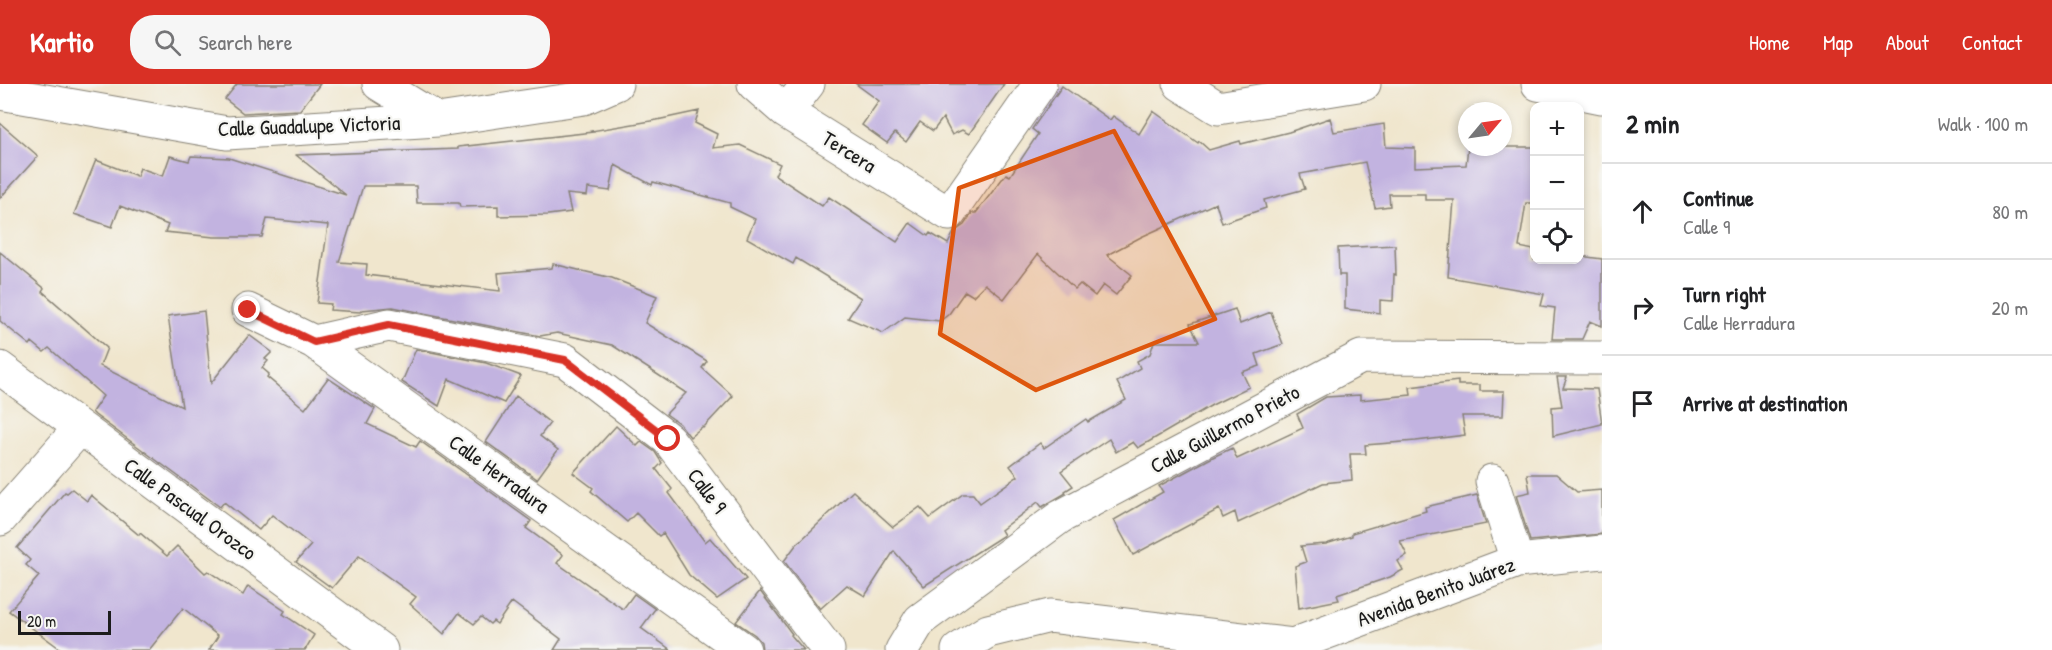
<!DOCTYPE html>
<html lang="en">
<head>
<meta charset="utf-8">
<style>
  body { margin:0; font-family:"Patrick Hand",sans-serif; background:#f6f6f6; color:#202124 }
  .controls { position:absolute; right:18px; top:18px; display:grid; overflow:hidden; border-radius:12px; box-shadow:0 3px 9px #0003 }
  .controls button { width:54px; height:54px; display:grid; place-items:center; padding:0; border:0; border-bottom:2px solid #e0e0e0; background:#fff; color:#202124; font:30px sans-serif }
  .compass { position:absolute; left:1458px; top:18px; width:54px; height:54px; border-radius:50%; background:#fff; box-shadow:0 3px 9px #0003; rotate:61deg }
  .scale { position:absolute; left:18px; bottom:15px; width:93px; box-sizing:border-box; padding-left:6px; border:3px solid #1c1c1c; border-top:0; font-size:16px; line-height:21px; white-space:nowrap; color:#1c1c1c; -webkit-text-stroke:4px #f6f6f2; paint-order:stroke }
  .stop { position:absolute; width:18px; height:18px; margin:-14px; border:4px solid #d93025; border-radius:50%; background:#fff }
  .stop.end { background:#d93025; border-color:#fff; box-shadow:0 2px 6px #0008 }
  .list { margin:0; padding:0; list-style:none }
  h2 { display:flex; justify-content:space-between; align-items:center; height:78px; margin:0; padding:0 24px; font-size:26px }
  h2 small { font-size:20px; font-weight:400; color:#757577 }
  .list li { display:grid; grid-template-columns:39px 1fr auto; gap:18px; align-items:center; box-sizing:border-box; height:96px; padding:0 24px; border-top:2px solid #e0e0e0 }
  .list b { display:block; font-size:22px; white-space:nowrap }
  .list p { margin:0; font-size:20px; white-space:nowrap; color:#757577 }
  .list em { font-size:20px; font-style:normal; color:#757577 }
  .icon { flex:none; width:33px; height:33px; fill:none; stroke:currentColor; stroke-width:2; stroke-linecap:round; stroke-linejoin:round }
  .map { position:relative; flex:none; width:1602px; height:566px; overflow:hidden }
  header { display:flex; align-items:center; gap:36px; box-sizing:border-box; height:84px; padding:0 30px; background:#d93025; color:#fff }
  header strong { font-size:28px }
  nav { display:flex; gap:33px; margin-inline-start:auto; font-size:21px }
  .search { width:420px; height:54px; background:#f6f6f6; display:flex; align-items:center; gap:15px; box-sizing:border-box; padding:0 21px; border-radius:24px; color:#757577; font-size:22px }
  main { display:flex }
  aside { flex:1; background:#fff }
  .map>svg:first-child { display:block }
  .building { fill:#c2b3e0 }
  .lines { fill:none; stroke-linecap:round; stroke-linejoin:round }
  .minor-casing { stroke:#868174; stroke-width:35 }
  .minor { stroke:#fff; stroke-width:33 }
  .route { stroke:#d93025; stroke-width:8 }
  .marked { fill:#de560d; fill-opacity:0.2; stroke:#de560d; stroke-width:4.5; stroke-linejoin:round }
  .labels { text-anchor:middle; stroke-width:4.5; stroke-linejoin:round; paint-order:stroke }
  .street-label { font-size:21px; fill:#1c1c1c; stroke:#f6f6f2 }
</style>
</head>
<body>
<header>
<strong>Kartio</strong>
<div class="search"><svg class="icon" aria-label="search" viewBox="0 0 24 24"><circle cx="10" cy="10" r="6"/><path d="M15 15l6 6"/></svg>Search here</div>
<nav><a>Home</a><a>Map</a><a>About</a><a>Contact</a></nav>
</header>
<main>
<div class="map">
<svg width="1602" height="566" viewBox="0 0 1602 566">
  <rect width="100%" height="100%" fill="#f6f6f2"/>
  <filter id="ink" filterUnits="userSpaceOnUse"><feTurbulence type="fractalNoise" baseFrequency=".0167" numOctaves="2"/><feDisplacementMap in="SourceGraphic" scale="12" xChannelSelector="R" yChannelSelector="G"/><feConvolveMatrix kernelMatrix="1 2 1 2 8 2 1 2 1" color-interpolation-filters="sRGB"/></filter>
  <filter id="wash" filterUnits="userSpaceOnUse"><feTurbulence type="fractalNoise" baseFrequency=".008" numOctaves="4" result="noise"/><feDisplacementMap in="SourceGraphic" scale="24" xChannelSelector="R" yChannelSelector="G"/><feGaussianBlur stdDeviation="1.35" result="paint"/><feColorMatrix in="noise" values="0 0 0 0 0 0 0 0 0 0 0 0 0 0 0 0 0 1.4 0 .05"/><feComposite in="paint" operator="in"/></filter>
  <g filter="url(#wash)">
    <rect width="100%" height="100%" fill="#f0e6cd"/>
    <g id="blocks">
      <path class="building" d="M 237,0 L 320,0 L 300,26 L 243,29 L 225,15 Z
        M 856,0 L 1004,0 L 969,50 L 962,46 L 952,51 L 943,34 L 933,47 L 920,38 L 906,58 L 895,49 L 887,59 L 862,41 L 879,17 Z
        M 1062,2 L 1110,36 L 1113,32 L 1139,50 L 1153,27 L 1198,59 L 1199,57 L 1209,66 L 1240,57 L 1241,60 L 1289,48 L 1330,34 L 1334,48 L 1384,40 L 1386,63 L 1415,64 L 1415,83 L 1466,81 L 1468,63 L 1534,63 L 1534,119 L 1526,119 L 1519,163 L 1534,166 L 1534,176 L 1580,176 L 1580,172 L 1602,175 L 1602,242 L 1590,237 L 1582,255 L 1552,255 L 1555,224 L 1541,222 L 1544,210 L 1448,193 L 1454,116 L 1425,116 L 1425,110 L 1389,110 L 1390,122 L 1375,124 L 1365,78 L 1300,90 L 1305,105 L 1264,116 L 1266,124 L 1222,139 L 1216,119 L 1141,153 L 1107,171 L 1132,191 L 1116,211 L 1103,201 L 1095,212 L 1080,200 L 1075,205 L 1038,170 L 1004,215 L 985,200 L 973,212 L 965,207 L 949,230 L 940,237 L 905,233 L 883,249 L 848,234 L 861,214 L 796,174 L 793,180 L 747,154 L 755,135 L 730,123 L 730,119 L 653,98 L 652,101 L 615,81 L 610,107 L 588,104 L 587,112 L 567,110 L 571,128 L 548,131 L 498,132 L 498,122 L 460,123 L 459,119 L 417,119 L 416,102 L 363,102 L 339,178 L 367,180 L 366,191 L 500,207 L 498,189 L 552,184 L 553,180 L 612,194 L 657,212 L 645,239 L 707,277 L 702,284 L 733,312 L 703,344 L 702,343 L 690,353 L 680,340 L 666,330 L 686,309 L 612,261 L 557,249 L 540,252 L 393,223 L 362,226 L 360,228 L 330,226 L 331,220 L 317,219 L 328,141 L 267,135 L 262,153 L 214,153 L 165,148 L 168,141 L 120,122 L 112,143 L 74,130 L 96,76 L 137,92 L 140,84 L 163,92 L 170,72 L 189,77 L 191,72 L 229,74 L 346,111 L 296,71 L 458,65 L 458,63 L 593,48 L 591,47 L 657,36 L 699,27 L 695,39 L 717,50 L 713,64 L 740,61 L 780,80 L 775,91 L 822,122 L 829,113 L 897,158 L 910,139 L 928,152 L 930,149 L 948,160 L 954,148 L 964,141 L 972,129 L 976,129 L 1006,90 L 1010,92 L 1038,50 L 1032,45 Z
        M 0,39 L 38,72 L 0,114 Z
        M 1395,161 L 1396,191 L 1394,190 L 1393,217 L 1380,216 L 1380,229 L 1345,225 L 1345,191 L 1339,191 L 1338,164 Z
        M 0,168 L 44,204 L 42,207 L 107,264 L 100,282 L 182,323 L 168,232 L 204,227 L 211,299 L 249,251 L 272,268 L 265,275 L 268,277 L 262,284 L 269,290 L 267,293 L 305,325 L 328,294 L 375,325 L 367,340 L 416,363 L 420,357 L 531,437 L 526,444 L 563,471 L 557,479 L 623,525 L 634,510 L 655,525 L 641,544 L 671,566 L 554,566 L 561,555 L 512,518 L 497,540 L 493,537 L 490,540 L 481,533 L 474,540 L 459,529 L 444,550 L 410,520 L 416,513 L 359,472 L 332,504 L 296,478 L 311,461 L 272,431 L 259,446 L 224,418 L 220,423 L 95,331 L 92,328 L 103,312 L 49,264 L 44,268 L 32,258 L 30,261 L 0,237 Z
        M 1235,225 L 1240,240 L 1271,228 L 1283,260 L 1256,270 L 1260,282 L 1242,288 L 1249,303 L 1212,321 L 1138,364 L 1133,358 L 1116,368 L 1109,355 L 1061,387 L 1073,402 L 1065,407 L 1066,409 L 1042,423 L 1038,418 L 1001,446 L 1004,451 L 924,502 L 894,467 L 865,512 L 847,501 L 820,525 L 784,477 L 796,461 L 853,407 L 893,443 L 920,423 L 930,434 L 963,410 L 973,410 L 980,419 L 1018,392 L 1010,382 L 1040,359 L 1044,364 L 1086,335 L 1088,338 L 1126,316 L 1117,298 L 1140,284 L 1137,277 L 1150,270 L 1154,258 L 1199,258 L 1190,240 Z
        M 416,265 L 486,279 L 521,292 L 504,319 L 449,295 L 439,322 L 402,298 Z
        M 1557,293 L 1567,293 L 1563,304 L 1597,305 L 1602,340 L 1553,352 L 1552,323 L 1562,322 Z
        M 1458,297 L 1458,301 L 1480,301 L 1480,307 L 1504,307 L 1503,332 L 1462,332 L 1465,351 L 1416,357 L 1365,361 L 1366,370 L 1350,370 L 1352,396 L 1323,399 L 1238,439 L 1235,428 L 1223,434 L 1219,425 L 1133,471 L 1114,436 L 1163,408 L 1159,402 L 1213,373 L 1232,364 L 1237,375 L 1303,344 L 1297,330 L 1326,313 L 1360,311 L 1360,316 L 1411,311 L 1410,303 Z
        M 516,312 L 550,339 L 540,352 L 558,366 L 537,395 L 486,358 Z
        M 616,342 L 637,362 L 641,358 L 655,368 L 662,379 L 656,385 L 672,405 L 669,409 L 705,458 L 710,454 L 746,495 L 717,515 L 689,491 L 663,449 L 659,452 L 636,429 L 627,438 L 591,407 L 593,404 L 573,389 Z
        M 1527,390 L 1556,390 L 1577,408 L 1602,406 L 1602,450 L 1530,457 L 1516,411 L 1530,408 Z
        M 72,405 L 87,417 L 91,411 L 139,451 L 140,449 L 167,472 L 177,462 L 205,489 L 208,487 L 243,511 L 248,502 L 285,527 L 283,530 L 314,551 L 305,566 L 209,566 L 218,552 L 183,524 L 149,566 L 62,566 L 9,527 L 39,492 L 26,481 L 30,476 L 17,464 L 65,408 L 67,409 Z
        M 1477,411 L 1486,440 L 1400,457 L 1407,471 L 1398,477 L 1403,486 L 1390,493 L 1337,511 L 1339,516 L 1299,524 L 1295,482 L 1306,478 L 1301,462 L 1326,460 L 1352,452 L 1352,449 L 1426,427 L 1425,423 Z
        M 760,507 L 792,550 L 791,551 L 804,566 L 762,566 L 761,558 L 755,551 L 736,538 Z"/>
    </g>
  </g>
  <g filter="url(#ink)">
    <use href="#blocks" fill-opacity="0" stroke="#868174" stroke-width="1.5"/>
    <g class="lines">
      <g class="minor-casing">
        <path id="minor" d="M 379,0 L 438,36
          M 754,0 L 786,28 L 949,130 L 1040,0
          M 1180,0 L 1218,24 L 1364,0
          M 1538,0 L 1602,13
          M 0,9 L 227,49 L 438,36 L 584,14 L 616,0
          M 786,28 L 808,0
          M 248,226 L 314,258 L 744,566
          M 314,258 L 389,241 L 565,276 L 668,355 L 828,566
          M 0,284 L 381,566
          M 1492,397 L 1517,477
          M 0,435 L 80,344
          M 902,566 L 920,536 L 1060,433 L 1361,273 L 1602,274
          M 958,566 L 988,547 L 1050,532 L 1293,561 L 1517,477 L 1602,468"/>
      </g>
      <use href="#minor" class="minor"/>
    </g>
  </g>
  <g class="lines" filter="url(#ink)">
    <path class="route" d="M 248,226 L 314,258 L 389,241 L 565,276 L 668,355"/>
  </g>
  <path class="marked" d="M 1114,47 L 1215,235 L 1036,306 L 940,250 L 959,104 Z"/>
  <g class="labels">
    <g class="street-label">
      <text transform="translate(309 42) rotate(-2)" y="7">Calle Guadalupe Victoria</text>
      <text transform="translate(849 68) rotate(32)" y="7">Tercera</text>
      <text transform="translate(1225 345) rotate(-28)" y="7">Calle Guillermo Prieto</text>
      <text transform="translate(499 390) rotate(36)" y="7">Calle Herradura</text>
      <text transform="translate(707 407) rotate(53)" y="7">Calle 9</text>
      <text transform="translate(190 425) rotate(36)" y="7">Calle Pascual Orozco</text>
      <text transform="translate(1436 508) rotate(-20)" y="7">Avenida Benito Juárez</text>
    </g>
  </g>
</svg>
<div class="controls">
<button>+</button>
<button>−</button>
<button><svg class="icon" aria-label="locate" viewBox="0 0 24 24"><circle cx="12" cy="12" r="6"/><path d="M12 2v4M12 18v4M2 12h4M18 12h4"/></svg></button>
</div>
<svg class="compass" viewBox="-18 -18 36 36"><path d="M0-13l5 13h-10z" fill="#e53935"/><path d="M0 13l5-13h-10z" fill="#757577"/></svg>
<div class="scale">20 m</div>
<div class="stop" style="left:668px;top:355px"></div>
<div class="stop end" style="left:248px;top:226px"></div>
</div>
<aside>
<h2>2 min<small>Walk · 100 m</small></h2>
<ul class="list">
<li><svg class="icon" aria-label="ahead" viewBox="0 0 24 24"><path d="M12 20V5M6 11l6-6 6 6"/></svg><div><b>Continue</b><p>Calle 9</p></div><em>80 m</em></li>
<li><svg class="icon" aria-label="right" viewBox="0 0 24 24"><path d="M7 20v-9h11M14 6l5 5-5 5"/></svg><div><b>Turn right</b><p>Calle Herradura</p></div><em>20 m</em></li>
<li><svg class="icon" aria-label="arrive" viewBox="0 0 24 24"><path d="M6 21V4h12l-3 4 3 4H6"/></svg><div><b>Arrive at destination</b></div></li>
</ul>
</aside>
</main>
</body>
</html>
